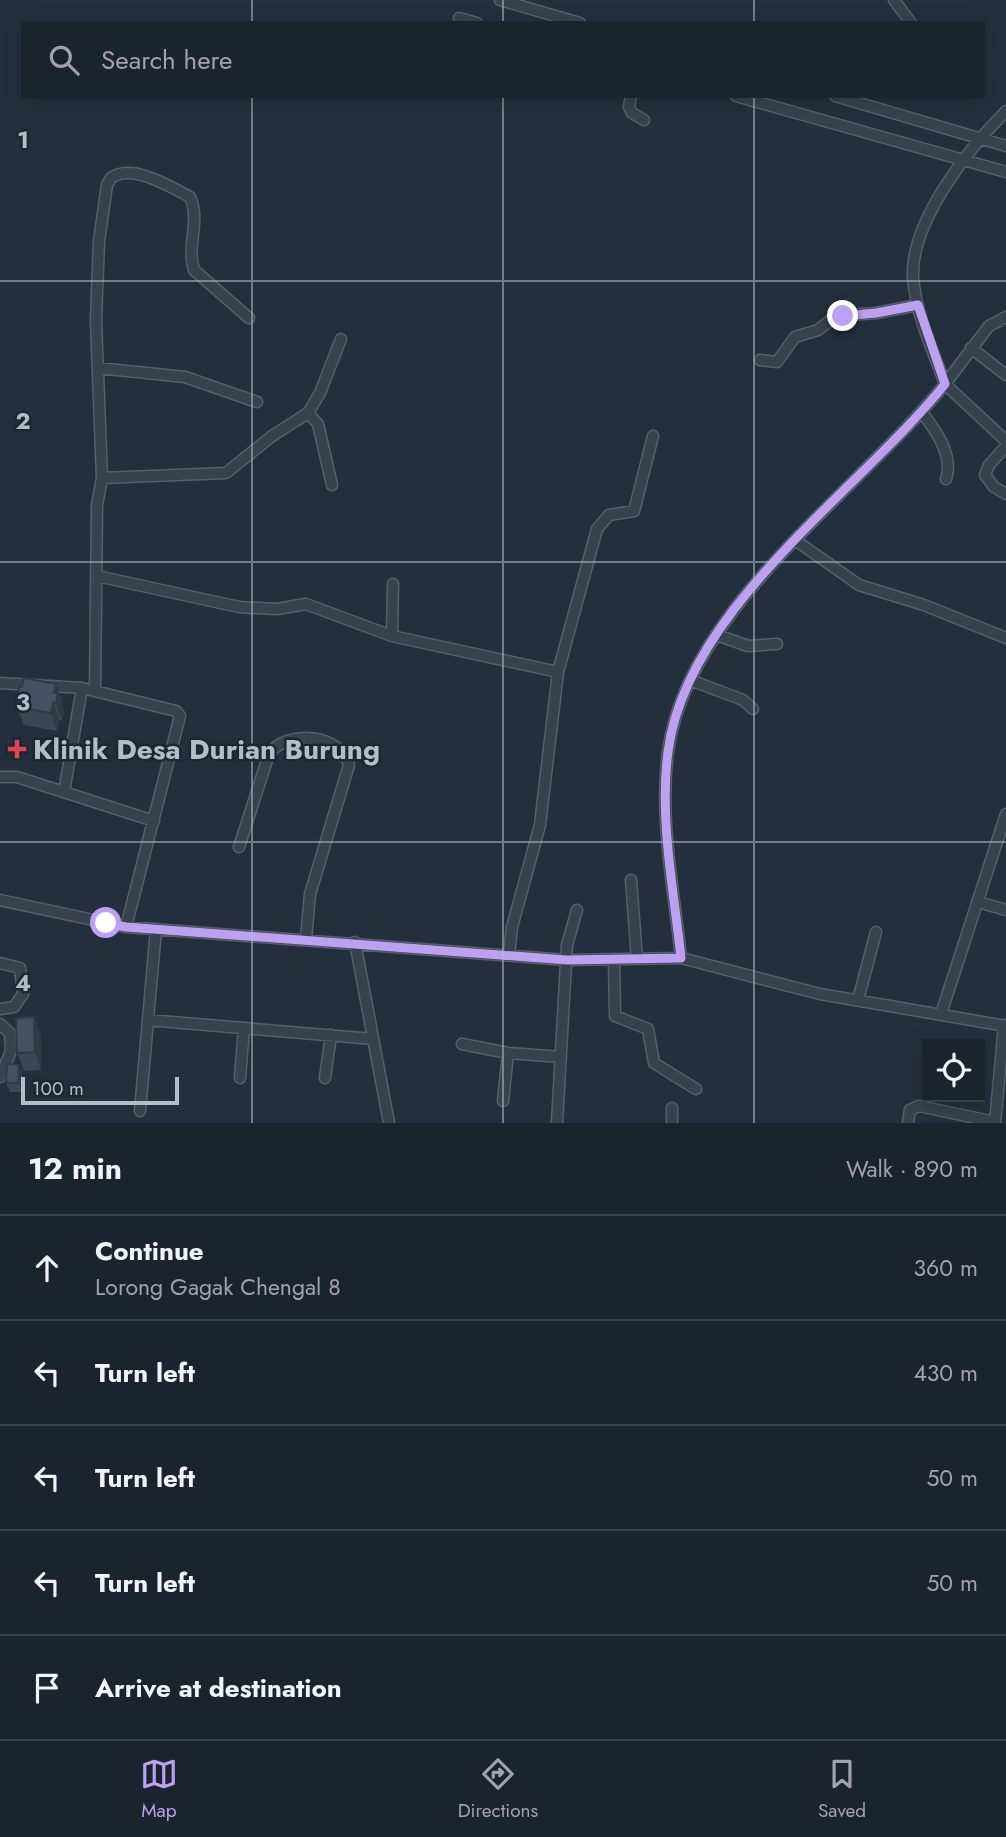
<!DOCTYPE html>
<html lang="en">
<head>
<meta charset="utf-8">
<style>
  body { margin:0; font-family:Jost,sans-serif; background:#242b36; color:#f1f3f6 }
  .controls { position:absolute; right:21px; bottom:21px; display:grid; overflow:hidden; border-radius:0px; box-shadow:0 4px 18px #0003 }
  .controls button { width:63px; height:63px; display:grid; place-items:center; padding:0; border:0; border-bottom:2px solid #39404a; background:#1b232e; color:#f1f3f6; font:35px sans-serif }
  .scale { position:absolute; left:21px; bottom:18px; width:158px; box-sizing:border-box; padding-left:7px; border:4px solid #b4bcc9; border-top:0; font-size:19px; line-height:24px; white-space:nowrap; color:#b4bcc9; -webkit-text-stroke:5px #1d2633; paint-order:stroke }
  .stop { position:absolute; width:21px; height:21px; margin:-16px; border:5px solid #bca0f2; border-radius:50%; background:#fff }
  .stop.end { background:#bca0f2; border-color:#fff; box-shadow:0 2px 7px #0008 }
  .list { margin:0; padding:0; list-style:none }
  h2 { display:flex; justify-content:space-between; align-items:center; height:91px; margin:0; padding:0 28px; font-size:30px }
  h2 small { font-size:23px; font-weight:400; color:#a0a4aa }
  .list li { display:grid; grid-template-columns:46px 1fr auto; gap:21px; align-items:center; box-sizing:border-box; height:105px; padding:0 28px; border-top:2px solid #39404a }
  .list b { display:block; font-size:26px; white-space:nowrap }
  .list p { margin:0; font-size:23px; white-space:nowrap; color:#a0a4aa }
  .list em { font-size:23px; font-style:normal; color:#a0a4aa }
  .icon { flex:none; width:38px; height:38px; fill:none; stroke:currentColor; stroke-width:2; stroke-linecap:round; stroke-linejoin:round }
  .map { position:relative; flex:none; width:1006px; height:1123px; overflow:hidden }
  .search { position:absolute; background:#1b232e; box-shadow:0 4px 18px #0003; left:21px; right:21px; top:21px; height:77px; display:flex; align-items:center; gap:18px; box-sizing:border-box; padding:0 24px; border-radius:0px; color:#a0a4aa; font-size:26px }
  .sheet { height:616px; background:#1b232e }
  nav { display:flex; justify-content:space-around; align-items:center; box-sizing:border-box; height:98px; border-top:2px solid #39404a; background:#1b232e; font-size:19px; color:#a0a4aa }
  nav a { display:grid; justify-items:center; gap:4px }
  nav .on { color:#bca0f2 }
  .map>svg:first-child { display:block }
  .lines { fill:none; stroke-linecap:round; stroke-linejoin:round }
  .minor-casing { stroke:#565f6c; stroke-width:13 }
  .minor { stroke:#38414e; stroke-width:10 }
  .wall { fill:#3b4654 }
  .shaded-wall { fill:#303945 }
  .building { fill:#455162; stroke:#303945; stroke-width:2 }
  .route { stroke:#bca0f2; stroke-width:9 }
  .grid { fill:none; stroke:#b4bcc9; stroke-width:2; stroke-opacity:0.55 }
  .health-dot { fill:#e0444e; stroke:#1d2633; stroke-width:2.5 }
  .labels { text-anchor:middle; stroke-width:5; stroke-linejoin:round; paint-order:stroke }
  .poi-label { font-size:28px; font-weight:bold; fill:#b4bcc9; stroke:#1d2633; text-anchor:start }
  .grid-label { font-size:23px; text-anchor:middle; font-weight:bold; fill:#b4bcc9; stroke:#1d2633; stroke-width:5; stroke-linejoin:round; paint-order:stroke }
</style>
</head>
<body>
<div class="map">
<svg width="1006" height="1123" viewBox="0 0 1006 1123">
  <rect width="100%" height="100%" fill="#242f3e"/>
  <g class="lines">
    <g class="minor-casing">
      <path id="minor" d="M 500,0 L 580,23
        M 894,0 L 911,23
        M 459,18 L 477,23
        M 631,96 L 629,107 L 632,113 L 644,120
        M 736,96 L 1006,172
        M 835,96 L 1006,146
        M 1006,317 L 989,326 L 945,384 L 1006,441
        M 971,348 L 1006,375
        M 760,360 L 777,362 L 795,337 L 818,330 L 836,316 L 876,313 L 918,305
        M 98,368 L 185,377 L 257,402
        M 308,413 L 320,393 L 341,339
        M 922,413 C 936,430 954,456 946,479
        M 1006,446 L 989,465 L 985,475 L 994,487 L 1006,494
        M 102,478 L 226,473 L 272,436 L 308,413 L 318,424 L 332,485
        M 795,540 L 859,585 L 924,605 L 1006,638
        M 97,576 L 239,607 L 277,609 L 306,604 L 392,636
        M 393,584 L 392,636 L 558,672 L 540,825 L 512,927 L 509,955
        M 717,635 L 748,646 L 777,644
        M 558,672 L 597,529 L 609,515 L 634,511 L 653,436
        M 690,680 L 743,700 L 753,709
        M 0,683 L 82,688 L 176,711 L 180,716 L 126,927
        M 95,691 L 97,505 L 102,478 L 96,321 L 99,241 L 107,185 L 111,178 C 132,163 169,186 190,197 C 201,221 186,246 194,270 L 249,318
        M 0,777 L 17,777 L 154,821
        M 64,792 L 82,688
        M 239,847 L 269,754 C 288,728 342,735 349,765 L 310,894 L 306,939
        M 631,880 L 637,959
        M 0,900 L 126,927 L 567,960 L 681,958 L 820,994 L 1006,1026
        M 978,902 L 1006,910
        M 355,942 L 389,1123
        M 681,958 C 674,891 659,819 668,752 C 686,609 859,491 945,384 C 933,351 915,312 913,276 C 911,221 969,148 1006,111
        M 614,959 L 615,1016 L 648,1029 L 654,1063 L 696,1089
        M 0,963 L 20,968 L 23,994 L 14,1007 L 0,1009
        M 858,1000 L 876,932
        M 941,1014 L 1006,814
        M 148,1020 L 373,1039
        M 0,1024 L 10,1033 L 11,1051 L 0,1077
        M 462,1044 L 508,1053 L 561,1057
        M 240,1078 L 244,1028
        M 325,1078 L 331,1035
        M 503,1101 L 508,1053
        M 672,1108 L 672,1123
        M 140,1111 L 156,929
        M 557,1123 L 567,945 L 577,910
        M 908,1123 L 910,1110 L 919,1106 L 995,1122
        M 995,1123 L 1004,1025"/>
    </g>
    <use href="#minor" class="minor"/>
  </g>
  <path class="wall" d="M 56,684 L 62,702 L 62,705 L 64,711 L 62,721 L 59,720 L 57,731 L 24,725 L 17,707 L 22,687 Z
    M 34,1017 L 41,1035 L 41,1070 L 24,1071 L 17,1053 Z
    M 19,1065 L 22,1074 L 22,1092 L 10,1092 L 6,1083 Z"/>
  <path class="shaded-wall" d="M 56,684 L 62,702 L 62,705 L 64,711 L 62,721 L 56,703 L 54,693 Z
    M 53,702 L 59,720 L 57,731 L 51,713 Z
    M 34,1017 L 41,1035 L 41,1070 L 35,1052 Z
    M 19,1065 L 22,1074 L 22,1092 L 18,1083 Z"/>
  <path class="building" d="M 24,678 L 56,684 L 54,693 L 58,693 L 56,703 L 53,702 L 51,713 L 17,707 L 19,686 L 22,687 Z
    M 34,1017 L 35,1052 L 17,1053 L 16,1018 Z
    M 7,1064 L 19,1065 L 18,1083 L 6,1083 Z"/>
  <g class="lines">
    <path class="route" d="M 106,923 L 126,927 L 567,960 L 681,958 C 674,891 659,819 668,752 C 686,608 859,491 945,384 L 918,305 L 876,313 L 843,316"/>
  </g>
  <path class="grid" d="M 252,0 L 252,23M 503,0 L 503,23M 754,0 L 754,23M 252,96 L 252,1123M 503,96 L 503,1123M 754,96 L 754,1123M 0,281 L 1006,281M 0,562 L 1006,562M 0,842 L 1006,842"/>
  <path class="health-dot" d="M13.5 738.5h7v7h7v7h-7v7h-7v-7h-7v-7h7z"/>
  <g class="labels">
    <g class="poi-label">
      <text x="33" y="759">Klinik Desa Durian Burung</text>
    </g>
  </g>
  <g class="grid-label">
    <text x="23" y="148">1</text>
    <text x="23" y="429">2</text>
    <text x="23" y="710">3</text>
    <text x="23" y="991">4</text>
  </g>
</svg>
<div class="controls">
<button><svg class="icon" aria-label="locate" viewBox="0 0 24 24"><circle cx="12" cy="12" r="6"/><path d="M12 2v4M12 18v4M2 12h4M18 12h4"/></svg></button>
</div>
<div class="scale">100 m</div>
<div class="stop" style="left:106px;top:923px"></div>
<div class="stop end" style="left:843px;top:316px"></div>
<div class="search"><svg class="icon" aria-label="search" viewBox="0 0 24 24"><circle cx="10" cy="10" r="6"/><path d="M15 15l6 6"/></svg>Search here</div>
</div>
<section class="sheet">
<h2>12 min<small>Walk · 890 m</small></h2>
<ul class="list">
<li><svg class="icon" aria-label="ahead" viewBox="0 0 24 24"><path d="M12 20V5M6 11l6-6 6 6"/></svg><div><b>Continue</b><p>Lorong Gagak Chengal 8</p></div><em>360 m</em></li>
<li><svg class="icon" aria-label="left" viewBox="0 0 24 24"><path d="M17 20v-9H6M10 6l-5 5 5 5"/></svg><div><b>Turn left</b></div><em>430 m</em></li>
<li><svg class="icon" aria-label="left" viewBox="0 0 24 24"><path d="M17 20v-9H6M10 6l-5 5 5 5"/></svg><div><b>Turn left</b></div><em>50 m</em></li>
<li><svg class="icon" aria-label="left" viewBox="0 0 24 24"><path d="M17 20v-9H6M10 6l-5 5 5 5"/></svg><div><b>Turn left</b></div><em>50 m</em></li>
<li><svg class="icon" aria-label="arrive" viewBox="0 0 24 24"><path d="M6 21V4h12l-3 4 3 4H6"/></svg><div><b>Arrive at destination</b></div></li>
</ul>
</section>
<nav>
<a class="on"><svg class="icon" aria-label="map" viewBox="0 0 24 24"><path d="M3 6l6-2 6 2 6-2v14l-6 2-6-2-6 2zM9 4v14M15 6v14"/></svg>Map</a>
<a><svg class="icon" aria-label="directions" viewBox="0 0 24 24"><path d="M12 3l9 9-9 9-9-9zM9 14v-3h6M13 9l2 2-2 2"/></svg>Directions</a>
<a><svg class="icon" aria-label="saved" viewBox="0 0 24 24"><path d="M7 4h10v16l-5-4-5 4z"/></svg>Saved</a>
</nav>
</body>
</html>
